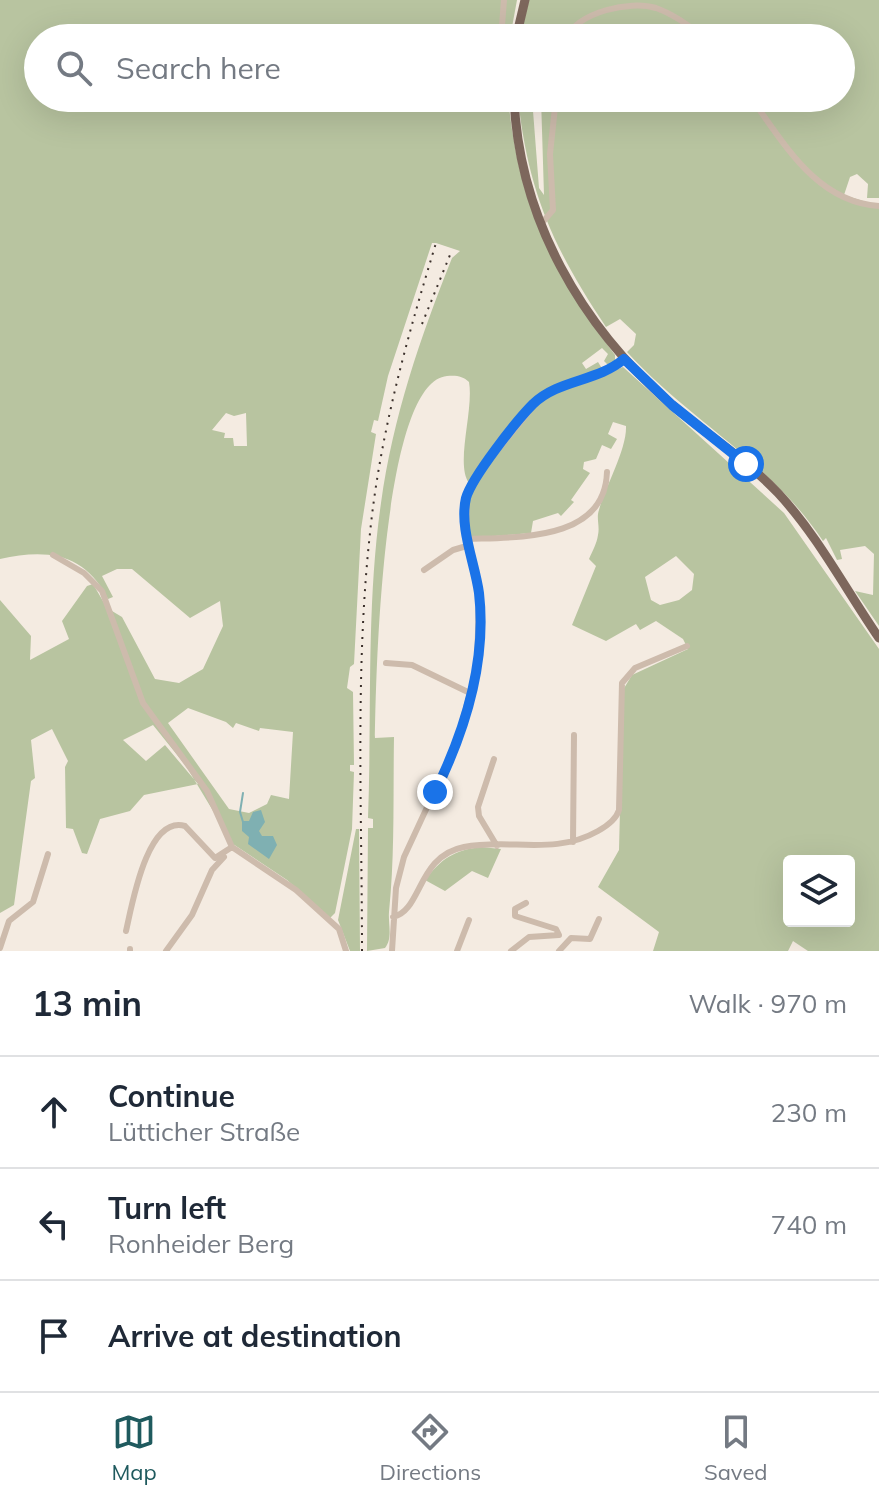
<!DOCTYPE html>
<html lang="en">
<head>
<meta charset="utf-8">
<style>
  body { margin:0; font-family:Mulish,sans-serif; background:#f2f2f3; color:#1f2937 }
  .controls { position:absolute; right:24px; bottom:24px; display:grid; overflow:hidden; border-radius:8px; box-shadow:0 8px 32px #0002 }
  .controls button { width:72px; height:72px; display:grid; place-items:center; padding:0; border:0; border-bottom:2px solid #e0e1e3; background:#fff; color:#1f2937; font:40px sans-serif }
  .stop { position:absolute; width:24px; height:24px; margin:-18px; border:6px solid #1a73e8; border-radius:50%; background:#fff }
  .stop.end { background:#1a73e8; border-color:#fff; box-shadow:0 2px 8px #0008 }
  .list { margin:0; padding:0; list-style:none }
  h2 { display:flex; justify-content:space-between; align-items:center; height:104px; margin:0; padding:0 32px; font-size:34px }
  h2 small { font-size:26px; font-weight:400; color:#747a83 }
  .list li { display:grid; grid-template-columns:52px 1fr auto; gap:24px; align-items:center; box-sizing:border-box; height:112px; padding:0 32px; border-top:2px solid #e0e1e3 }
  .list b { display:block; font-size:30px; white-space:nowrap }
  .list p { margin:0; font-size:26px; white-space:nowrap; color:#747a83 }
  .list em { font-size:26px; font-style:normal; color:#747a83 }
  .icon { flex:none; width:44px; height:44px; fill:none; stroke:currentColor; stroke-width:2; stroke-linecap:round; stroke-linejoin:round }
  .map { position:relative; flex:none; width:879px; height:951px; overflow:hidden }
  .search { position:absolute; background:#fff; box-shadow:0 8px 32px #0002; left:24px; right:24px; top:24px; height:88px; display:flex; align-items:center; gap:20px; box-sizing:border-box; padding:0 28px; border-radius:44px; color:#747a83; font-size:30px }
  .sheet { height:440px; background:#fff }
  nav { display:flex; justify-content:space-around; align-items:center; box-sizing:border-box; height:112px; border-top:2px solid #e0e1e3; background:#fff; font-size:22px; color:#747a83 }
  nav a { display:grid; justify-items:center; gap:4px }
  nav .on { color:#1f5a5e }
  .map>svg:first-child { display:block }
  .green { fill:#b8c4a0; fill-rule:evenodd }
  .water { fill:#7fb0b2 }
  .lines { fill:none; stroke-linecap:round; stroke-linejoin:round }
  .stream { stroke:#7fb0b2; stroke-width:2 }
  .street { stroke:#cdbbac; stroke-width:6 }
  .primary { stroke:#7d675c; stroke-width:9 }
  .rail { stroke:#3b302b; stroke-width:2; stroke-dasharray:2 6; stroke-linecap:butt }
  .route { stroke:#1a73e8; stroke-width:10 }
</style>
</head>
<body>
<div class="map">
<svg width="879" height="951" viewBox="0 0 879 951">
  <rect width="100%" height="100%" fill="#f4ebe1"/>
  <path class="green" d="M 0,0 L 517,0 L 510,38 L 38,38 L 38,98 L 508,98 C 519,206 551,270 615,355 L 615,361 L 608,365 L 604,361 L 608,354 L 602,348 L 582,363 L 586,369 L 598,362 L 603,370 L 560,384 L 537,397 L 469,483 C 455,464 474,410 469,382 C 463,376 456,375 447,376 C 381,382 376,683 375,738 L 394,737 C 393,796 395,854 389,912 C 388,924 393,938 385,948 L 367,951 L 368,828 L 373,828 L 373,819 L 368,818 C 372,714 366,607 381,503 C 393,417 420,338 452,258 L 460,251 L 436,243 L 432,243 L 388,376 L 378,421 L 374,420 L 371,432 L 376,434 L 361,529 L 354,664 L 350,667 L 347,688 L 353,692 L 354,765 L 350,765 L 350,771 L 354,772 L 352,829 L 335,913 L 330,918 L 287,880 L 233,844 L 186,766 L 153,725 L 123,740 L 146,761 L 165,745 L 198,784 L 144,795 L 130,811 L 100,819 L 87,854 L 82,853 L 73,829 L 66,828 L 65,767 L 68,761 L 52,729 L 31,740 L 35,778 L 31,781 L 14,905 L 0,913 L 0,600 L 31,636 L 30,660 L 69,639 L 62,621 L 87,586 L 93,584 L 107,608 L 122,617 L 155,679 L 179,683 L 203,669 L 223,626 L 220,601 L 190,618 L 132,569 L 117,569 L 102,576 L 113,597 L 108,599 C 84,552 46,549 0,559 ZM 226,413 L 234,416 L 246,413 L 247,446 L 234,446 L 233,438 L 224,438 L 225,433 L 212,430 ZM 188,708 L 226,722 L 233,728 L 236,723 L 259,731 L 260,728 L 293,732 L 289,799 L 271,795 L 267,804 L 249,813 L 229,809 L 168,723 Z
    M 529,0 L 879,0 L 879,198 L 867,198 L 868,184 L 857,174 L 850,177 L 844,195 L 879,206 L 879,626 L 855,591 L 873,595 L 874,554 L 865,546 L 840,550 L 842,559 L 837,560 L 826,538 L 823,541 C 768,459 691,422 627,352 L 634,345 L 636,334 L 620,319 L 606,327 C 554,249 528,193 518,98 L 532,98 L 539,188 L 544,195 L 541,98 L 841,98 L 841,38 L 520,38 Z
    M 623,367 L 784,513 L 879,649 L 879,951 L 808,951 L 793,941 L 788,951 L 653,951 L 659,932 L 598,887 L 619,850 L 623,690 L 632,675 L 688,649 L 683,639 L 656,621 L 640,630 L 636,624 L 606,641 L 572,625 L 596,566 L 589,559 C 592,552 597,543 598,535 C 600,526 596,518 599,510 C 606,485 627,449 626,426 L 613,422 L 608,434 L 617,439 L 611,449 L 602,445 L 596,459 L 584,462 L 583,469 L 590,473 L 571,500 L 574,502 L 561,516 L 558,513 L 533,521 L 531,533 L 471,538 C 468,525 466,507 471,494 C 478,475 526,412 543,400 C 566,384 597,378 623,367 ZM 676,556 L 694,574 L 692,590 L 679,600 L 660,605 L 651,600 L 645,577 ZM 789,861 L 849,861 L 849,921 L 789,921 Z
    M 356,829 L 359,829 L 360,951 L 350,951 L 338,920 Z
    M 481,847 L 501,849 L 488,878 L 472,871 L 445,891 L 425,880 C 441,859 454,850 481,847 Z"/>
  <path class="water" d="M 261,810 L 265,822 L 259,831 L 262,836 L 273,836 L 277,845 L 269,859 L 248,844 L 249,837 L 242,831 L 242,821 L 249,821 L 253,812 Z"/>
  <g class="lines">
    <path class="stream" d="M 243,793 L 240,812 L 243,822"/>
    <path class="street" d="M 501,38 L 504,0
      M 566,38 C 579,12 629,0 656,8 C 673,14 690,26 704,38
      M 751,98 C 784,143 816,202 879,206
      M 541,224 L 553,210 L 550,154 L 556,98
      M 468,539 C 519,537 605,541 607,472
      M 53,555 L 84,573 L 102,591 L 143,703 L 207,791 L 232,847 L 296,890 L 339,929 L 346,951
      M 424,570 L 453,550 L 470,545
      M 386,663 L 412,665 L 472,694
      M 494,759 L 478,807 L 479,816 L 497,846
      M 573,842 L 574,735
      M 393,917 C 422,911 417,856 464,847 C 510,838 554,856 598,831 C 607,826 616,820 619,810 L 622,683 L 635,668 L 687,646
      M 126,931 C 132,905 147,815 185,826 L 215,858 L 232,847
      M 0,948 L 9,921 L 33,902 L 48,854
      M 130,951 L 130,949
      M 166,951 L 192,915 L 212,870 L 224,857
      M 392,951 L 396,888 L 404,857 L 455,747 L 477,668 L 479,595 L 466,529 L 467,496 L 475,478 L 539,399 L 561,386 L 601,374 L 624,359
      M 457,951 L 469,920
      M 511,951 L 529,937 L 559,935 L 556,929 L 515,916 L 515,909 L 526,903
      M 559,951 L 571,938 L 590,939 L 599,919"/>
    <path class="primary" d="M 516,38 L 525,0
      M 514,98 C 519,218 581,326 671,404 C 706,434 746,459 778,493 C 818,536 846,590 879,638"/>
    <path class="rail" d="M 422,324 L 452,250
      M 362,951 C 362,813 355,670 370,533 C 380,434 407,338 436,243"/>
  </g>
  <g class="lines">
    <path class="route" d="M 435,792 C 465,731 487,662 479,593 C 475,563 459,528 466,498 C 472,477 517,420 533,404 C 559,379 597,382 624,359 L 672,405 L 746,464"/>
  </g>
</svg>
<div class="controls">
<button><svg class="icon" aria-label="layers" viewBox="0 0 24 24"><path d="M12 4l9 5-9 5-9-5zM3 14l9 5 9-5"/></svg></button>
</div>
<div class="stop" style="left:746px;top:464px"></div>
<div class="stop end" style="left:435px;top:792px"></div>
<div class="search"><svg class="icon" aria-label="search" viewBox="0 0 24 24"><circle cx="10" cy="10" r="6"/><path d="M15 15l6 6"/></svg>Search here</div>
</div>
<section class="sheet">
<h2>13 min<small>Walk · 970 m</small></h2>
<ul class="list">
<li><svg class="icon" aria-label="ahead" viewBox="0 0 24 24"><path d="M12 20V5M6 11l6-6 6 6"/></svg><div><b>Continue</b><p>Lütticher Straße</p></div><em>230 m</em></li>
<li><svg class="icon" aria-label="left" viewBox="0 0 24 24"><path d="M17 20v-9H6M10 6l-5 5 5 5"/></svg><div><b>Turn left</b><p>Ronheider Berg</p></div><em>740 m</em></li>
<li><svg class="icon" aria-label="arrive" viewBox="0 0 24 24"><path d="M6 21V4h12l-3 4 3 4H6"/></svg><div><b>Arrive at destination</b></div></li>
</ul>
</section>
<nav>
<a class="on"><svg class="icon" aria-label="map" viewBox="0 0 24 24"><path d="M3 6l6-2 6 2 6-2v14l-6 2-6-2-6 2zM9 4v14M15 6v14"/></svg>Map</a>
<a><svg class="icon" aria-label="directions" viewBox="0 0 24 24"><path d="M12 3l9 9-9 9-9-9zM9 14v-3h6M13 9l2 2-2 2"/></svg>Directions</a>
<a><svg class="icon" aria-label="saved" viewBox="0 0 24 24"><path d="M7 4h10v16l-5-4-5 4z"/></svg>Saved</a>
</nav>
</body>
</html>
